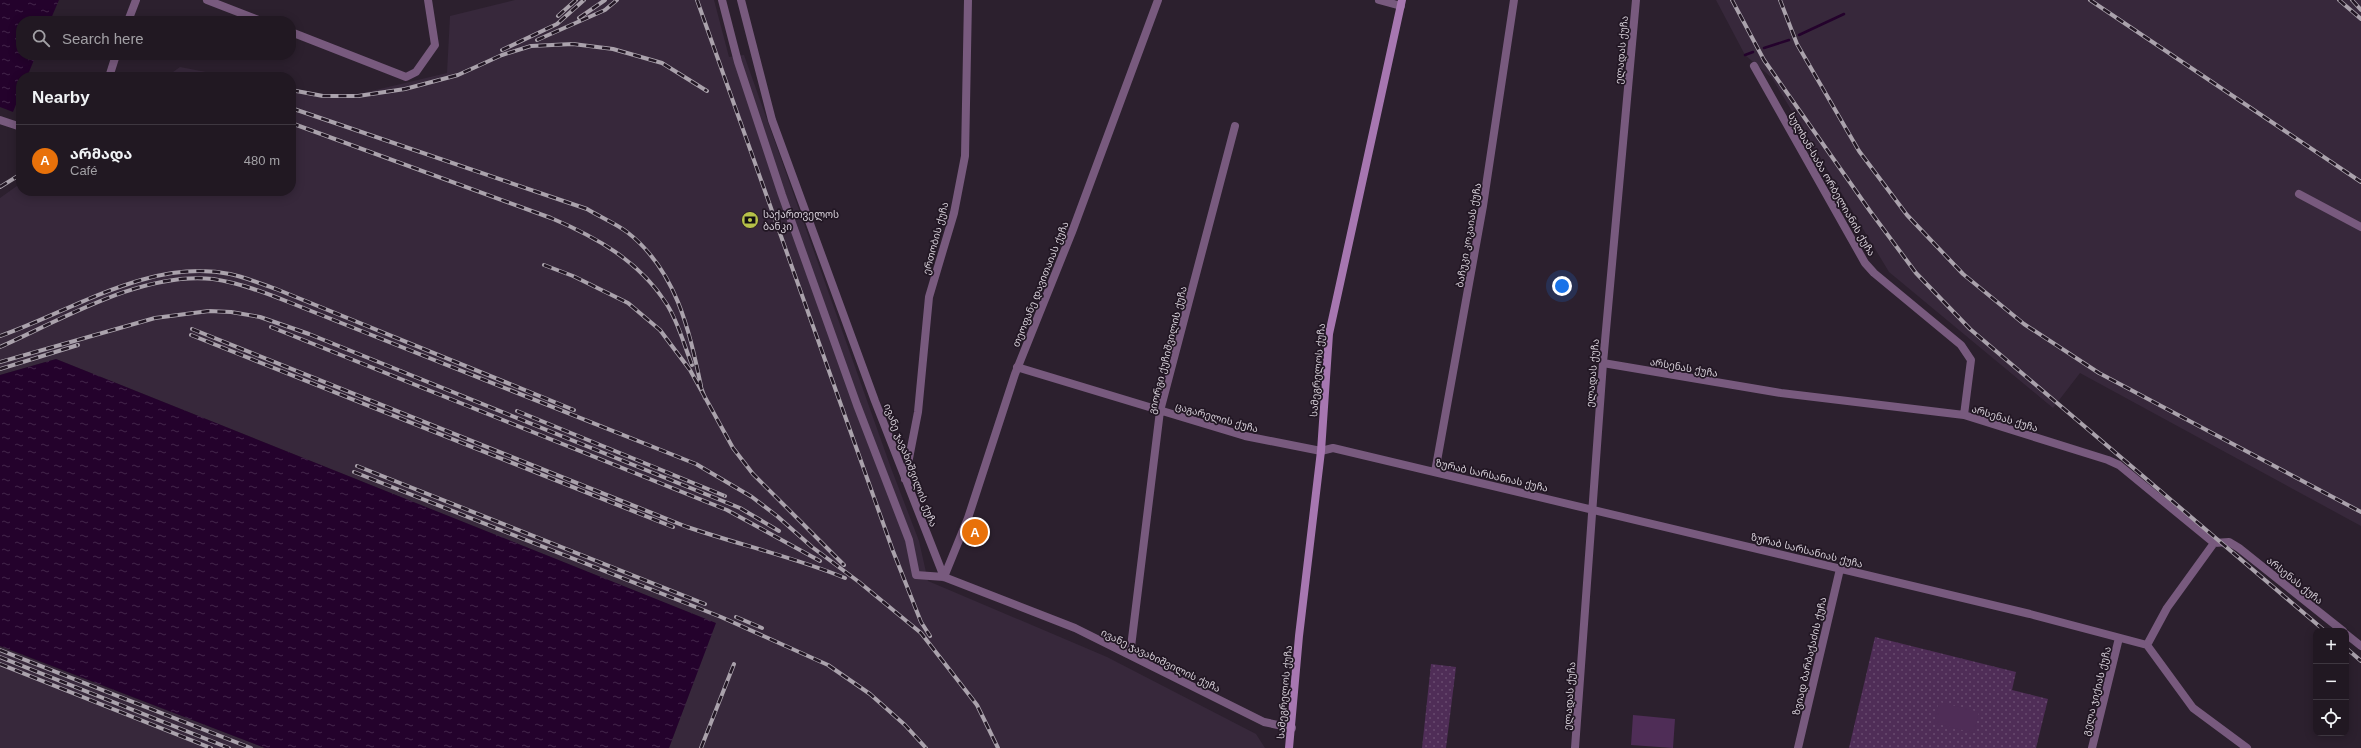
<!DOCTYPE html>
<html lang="en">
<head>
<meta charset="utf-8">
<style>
  body { margin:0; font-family:Arial,"Noto Sans Georgian",sans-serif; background:#2d252f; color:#f1f3f6 }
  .controls { position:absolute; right:12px; bottom:12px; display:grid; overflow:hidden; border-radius:8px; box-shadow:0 2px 10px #0003 }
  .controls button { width:36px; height:36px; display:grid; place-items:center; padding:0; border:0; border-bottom:1px solid #3e3740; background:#211822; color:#f1f3f6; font:20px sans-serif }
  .you { position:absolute; left:1562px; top:286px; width:14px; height:14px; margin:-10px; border:3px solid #fff; border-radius:50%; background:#1a73e8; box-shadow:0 0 0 6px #1a73e833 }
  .badge { display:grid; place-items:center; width:26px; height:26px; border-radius:50%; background:#b6c149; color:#fff; font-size:13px; font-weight:700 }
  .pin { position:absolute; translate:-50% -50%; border:2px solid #fff; box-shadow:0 1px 4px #0006 }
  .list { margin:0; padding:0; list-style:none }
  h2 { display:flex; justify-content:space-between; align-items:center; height:52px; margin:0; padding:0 16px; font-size:17px }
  h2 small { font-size:13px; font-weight:400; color:#a2a0a5 }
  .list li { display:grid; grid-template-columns:26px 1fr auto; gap:12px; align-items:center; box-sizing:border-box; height:72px; padding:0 16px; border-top:1px solid #3e3740 }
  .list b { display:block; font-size:15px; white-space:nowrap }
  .list p { margin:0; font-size:13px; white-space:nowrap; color:#a2a0a5 }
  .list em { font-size:13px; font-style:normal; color:#a2a0a5 }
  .icon { flex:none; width:22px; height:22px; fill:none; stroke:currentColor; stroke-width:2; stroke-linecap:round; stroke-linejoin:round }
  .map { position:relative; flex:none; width:2361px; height:748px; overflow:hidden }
  .search { position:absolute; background:#211822; box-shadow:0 2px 10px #0003; left:16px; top:16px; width:280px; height:44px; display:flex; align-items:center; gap:10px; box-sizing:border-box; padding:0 14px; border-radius:16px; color:#a2a0a5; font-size:15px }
  .panel { position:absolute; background:#211822; box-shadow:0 2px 10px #0003; left:16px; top:72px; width:280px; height:124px; border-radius:16px }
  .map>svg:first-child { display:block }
  .built { fill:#37283b }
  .park { fill:url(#park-dots) }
  .pitch { fill:#4f2d57 }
  .water { fill:url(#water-ripples) }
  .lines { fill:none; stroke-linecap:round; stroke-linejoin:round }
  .stream { stroke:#24022c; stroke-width:2.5 }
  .street { stroke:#785a7e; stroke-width:8 }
  .secondary { stroke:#a777b1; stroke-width:8 }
  .rail-casing { stroke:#aaa2ac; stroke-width:4 }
  .rail { stroke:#221724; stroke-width:2.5; stroke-dasharray:8; stroke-linecap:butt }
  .labels { text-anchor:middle; stroke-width:3.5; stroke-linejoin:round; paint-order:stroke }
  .street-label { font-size:10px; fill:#d6cfd8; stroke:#221724 }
  .poi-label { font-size:10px; fill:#d6cfd8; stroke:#221724; text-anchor:start }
</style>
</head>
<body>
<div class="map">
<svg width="2361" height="748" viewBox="0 0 2361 748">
  <defs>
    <pattern id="park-dots" width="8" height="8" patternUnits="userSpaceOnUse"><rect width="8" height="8" fill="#4f2d57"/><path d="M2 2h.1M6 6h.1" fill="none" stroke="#684a6e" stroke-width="1.8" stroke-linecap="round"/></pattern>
    <pattern id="water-ripples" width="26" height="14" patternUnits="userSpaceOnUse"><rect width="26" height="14" fill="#24022c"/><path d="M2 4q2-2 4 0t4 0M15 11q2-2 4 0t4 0" fill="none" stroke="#43264a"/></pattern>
  </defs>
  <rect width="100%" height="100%" fill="#2c202e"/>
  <path class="built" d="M 515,0 L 714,0 L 729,57 L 744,55 L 891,468 L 919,541 L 928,581 L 1107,657 L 1256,734 L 1265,748 L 669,748 L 715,623 L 56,359 L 0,375 L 0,198 L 21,183 L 21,191 L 291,191 L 291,88 L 342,98 L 447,73 L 450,16 Z
    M 1716,0 L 2361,0 L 2361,526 L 2080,373 L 2053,408 L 1889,272 L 1772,78 L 1745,55 Z
    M 180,67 L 232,77 L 166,77 Z
    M 0,646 L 1,647 L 265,748 L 0,748 Z"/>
  <path class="park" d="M 1875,637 L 2016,672 L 2012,690 L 2048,699 L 2036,748 L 1849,748 Z
    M 1431,664 L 1456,667 L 1446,748 L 1422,748 Z"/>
  <path class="pitch" d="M 1939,702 L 1979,712 L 1974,733 L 1934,723 Z
    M 1633,715 L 1675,719 L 1673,748 L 1631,745 Z"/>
  <path class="water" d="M 0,0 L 59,0 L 50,21 L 21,21 L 21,55 L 36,55 L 27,77 L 21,77 L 21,92 L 13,112 L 0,107 Z
    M 56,359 L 716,623 L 669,748 L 265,748 L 0,646 L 0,375 Z"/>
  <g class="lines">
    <path class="stream" d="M 1799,35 L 1844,14
      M 1764,48 L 1789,40
      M 1745,55 L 1753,52"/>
    <path class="street" d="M 207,0 L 261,21
      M 722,0 L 738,62 L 782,195 L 857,405 L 909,540 L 916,575 L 944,577 L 1075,628 L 1264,722 L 1292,728
      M 741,0 L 772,120 L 875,401 L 944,577
      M 1379,0 L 1401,6
      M 128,21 L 136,0
      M 291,32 L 406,77 L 416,72 L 435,45 L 428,0
      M 1754,66 L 1865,263 L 1874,273 L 1961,345 L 1971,360 L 1964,415
      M 109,77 L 116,55
      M 0,120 L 21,127
      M 2299,194 L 2361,227
      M 1603,363 L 1781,393 L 1964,415 L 2108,460 L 2119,465 L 2214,543 L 2229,542 L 2239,548 L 2343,631
      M 1017,367 L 1245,436 L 1321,451 L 1333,448 L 2030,614 L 2147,645 L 2193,708 L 2247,748
      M 1435,472 L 1483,206 L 1514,0
      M 905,479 L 918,412 L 929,297 L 954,213 L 965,156 L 968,0
      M 944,577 L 968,518 L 1015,374 L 1072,232 L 1158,0
      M 2346,634 L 2361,646
      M 2147,645 L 2167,608 L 2214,543
      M 1130,655 L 1160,411 L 1235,126
      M 1575,748 L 1603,363 L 1636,0
      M 1798,748 L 1840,569
      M 2092,748 L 2119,638"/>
    <path class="secondary" d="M 1289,748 L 1299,636 L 1321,451 L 1329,334 L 1402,0"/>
    <g class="rail-casing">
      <path id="rail" d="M 697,0 L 893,551 L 921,622 L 930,636
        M 1732,0 L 1764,60 L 1870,211 L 1916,273 L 1970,329 L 2325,631
        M 1780,0 L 1797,44 L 1859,151 L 1907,215 L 1963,274 L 2024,324 L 2099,373 L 2361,512
        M 2090,0 L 2361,182
        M 2339,0 L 2361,19
        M 2352,0 L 2361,10
        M 558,16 L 576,0
        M 579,18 L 605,0
        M 537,40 L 605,10 L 617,0
        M 502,50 L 557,24 L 584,0
        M 291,90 L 323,96 L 358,96 L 405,89 L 458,75 L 502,55 L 531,46 L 573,44 L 613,49 L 662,63 L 707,91
        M 291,108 L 587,209 C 600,217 615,223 627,232 C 676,270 689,329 701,386
        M 291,123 L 551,218 C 596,237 639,261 666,303 C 678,321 684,345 692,365
        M 0,187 L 21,174
        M 544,265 L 573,276 L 628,303 L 660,330 L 690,370 L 733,448 L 753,474 L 844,565
        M 271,327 L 727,510 L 820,561
        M 192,329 L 687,527 C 740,545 794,557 845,578
        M 191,335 L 673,527
        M 0,336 C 72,311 150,258 230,274 C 245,277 261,284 276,289 L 574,410
        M 0,347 C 63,319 143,271 213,279 C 240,283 266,293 291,303 L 696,464 L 752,497 L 777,516 L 812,547 L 859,582 L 921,633 L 977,705 L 998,748
        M 0,362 L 155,318 L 209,311 L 231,312 L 260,317 L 309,334 L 740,508 L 779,531
        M 0,369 L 78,345
        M 699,382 L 705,398
        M 517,411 L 725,496
        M 357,466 L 705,604
        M 354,472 L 721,617 L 828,665 L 870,694 L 905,725 L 926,748
        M 736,617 L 762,628
        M 2346,648 L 2361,661
        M 0,650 L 251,748
        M 0,657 L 229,748
        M 0,664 L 211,748
        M 701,748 L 734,664"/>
    </g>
    <use href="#rail" class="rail"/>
  </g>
  <defs>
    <g id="bank-disc" transform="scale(0.9)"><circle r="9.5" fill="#b6c149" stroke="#221724"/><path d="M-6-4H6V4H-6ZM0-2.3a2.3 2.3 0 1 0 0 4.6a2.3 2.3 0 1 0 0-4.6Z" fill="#111"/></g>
  </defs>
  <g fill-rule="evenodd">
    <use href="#bank-disc" x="750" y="220"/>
  </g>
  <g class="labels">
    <g class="street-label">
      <text transform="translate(1621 50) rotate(-85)" y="4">ელადას ქუჩა</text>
      <text transform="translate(1832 184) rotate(60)" y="4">სულხან-საბა ორბელიანის ქუჩა</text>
      <text transform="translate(1468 235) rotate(-80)" y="4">ბაჩუკი კოკაიას ქუჩა</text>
      <text transform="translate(935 238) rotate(-75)" y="4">ერთობის ქუჩა</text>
      <text transform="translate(1040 284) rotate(-68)" y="4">თეოფანე დავითაიას ქუჩა</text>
      <text transform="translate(1167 350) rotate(-76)" y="4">გიორგი ქუჩიშვილის ქუჩა</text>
      <text transform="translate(1684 367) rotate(10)" y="4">არსენას ქუჩა</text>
      <text transform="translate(1317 370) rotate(-85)" y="4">სამეგრელოს ქუჩა</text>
      <text transform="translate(1592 373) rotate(-85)" y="4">ელადას ქუჩა</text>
      <text transform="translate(1217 417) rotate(16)" y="4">ცაგარელის ქუჩა</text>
      <text transform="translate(2005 418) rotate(17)" y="4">არსენას ქუჩა</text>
      <text transform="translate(911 465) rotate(69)" y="4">ივანე ჯავახიშვილის ქუჩა</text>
      <text transform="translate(1492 475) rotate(13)" y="4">ზურაბ სარსანიას ქუჩა</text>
      <text transform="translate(1807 550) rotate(14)" y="4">ზურაბ სარსანიას ქუჩა</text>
      <text transform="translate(2295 580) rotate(39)" y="4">არსენას ქუჩა</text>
      <text transform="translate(1809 656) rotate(-77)" y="4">ზვიად ბარბაქაძის ქუჩა</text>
      <text transform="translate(1161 660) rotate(26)" y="4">ივანე ჯავახიშვილის ქუჩა</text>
      <text transform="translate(2096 691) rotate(-76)" y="4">გელა ჯიქიას ქუჩა</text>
      <text transform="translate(1284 692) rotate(-85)" y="4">სამეგრელოს ქუჩა</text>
      <text transform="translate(1569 696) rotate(-86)" y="4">ელადას ქუჩა</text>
    </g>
    <g class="poi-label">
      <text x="763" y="218">საქართველოს<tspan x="763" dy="12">ბანკი</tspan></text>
    </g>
  </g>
</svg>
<div class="controls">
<button>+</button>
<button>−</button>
<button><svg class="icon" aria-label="locate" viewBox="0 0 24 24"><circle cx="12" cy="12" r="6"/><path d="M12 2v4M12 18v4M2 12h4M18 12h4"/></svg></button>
</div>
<div class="you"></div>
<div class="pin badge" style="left:975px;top:532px;background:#e8710a">A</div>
<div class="search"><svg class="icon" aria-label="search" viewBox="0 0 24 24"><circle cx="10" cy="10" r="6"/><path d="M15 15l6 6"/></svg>Search here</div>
<section class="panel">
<h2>Nearby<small></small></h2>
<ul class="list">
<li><span class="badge" style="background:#e8710a">A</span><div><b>არმადა</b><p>Café</p></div><em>480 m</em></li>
</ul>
</section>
</div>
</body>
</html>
